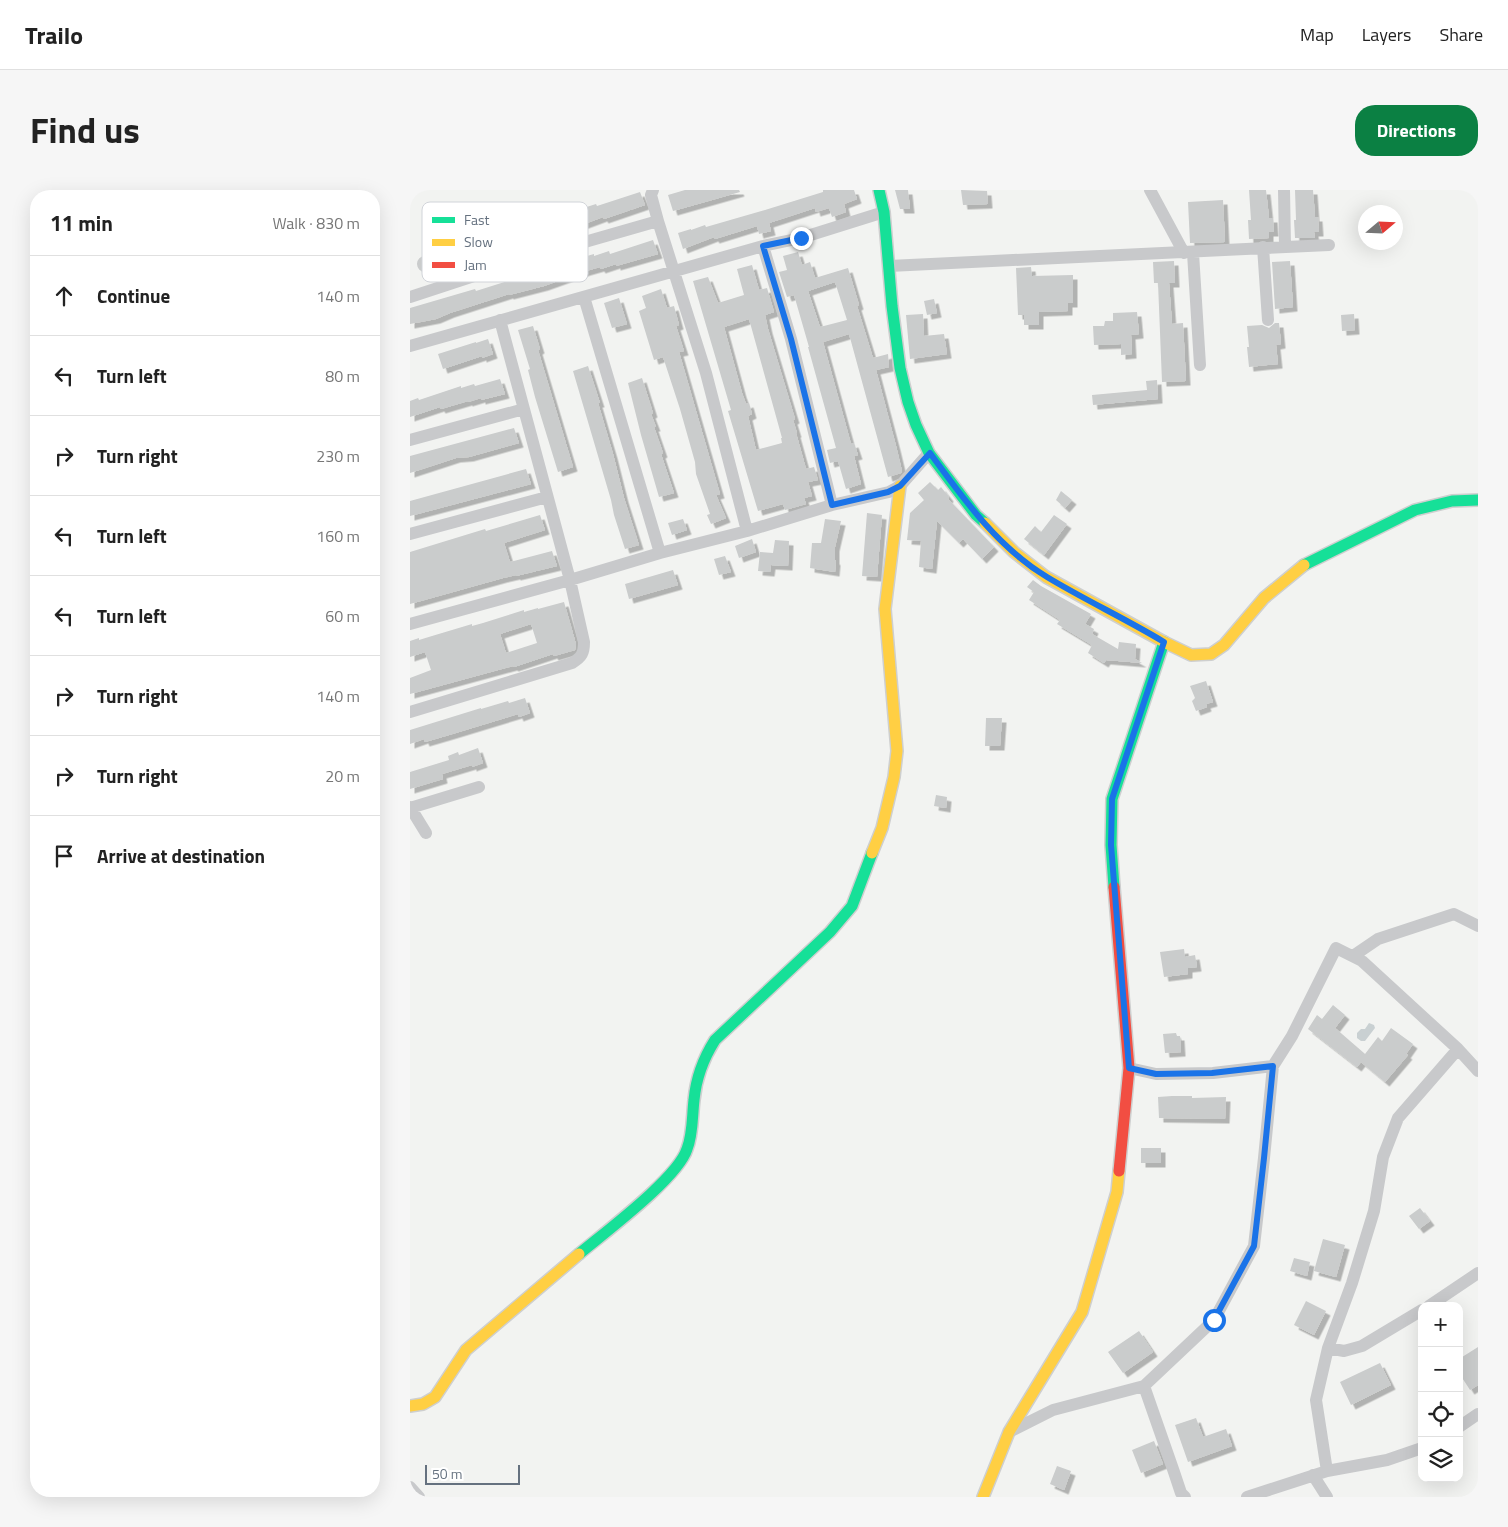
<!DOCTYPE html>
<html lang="en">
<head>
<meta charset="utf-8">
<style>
  body { margin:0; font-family:"Titillium Web",sans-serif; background:#f6f6f6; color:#222 }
  .controls { position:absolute; right:15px; bottom:15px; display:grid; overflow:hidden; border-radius:10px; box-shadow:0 5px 20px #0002 }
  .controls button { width:45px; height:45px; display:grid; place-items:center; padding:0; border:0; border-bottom:1px solid #e0e0e0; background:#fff; color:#222; font:25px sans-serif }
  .compass { position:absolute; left:948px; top:15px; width:45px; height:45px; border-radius:50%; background:#fff; box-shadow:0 5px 20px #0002; rotate:71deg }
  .scale { position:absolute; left:15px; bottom:12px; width:95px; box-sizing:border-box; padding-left:5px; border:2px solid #65717f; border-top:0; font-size:14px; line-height:18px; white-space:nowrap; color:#65717f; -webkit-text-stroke:4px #fff; paint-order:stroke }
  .stop { position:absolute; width:15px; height:15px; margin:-11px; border:4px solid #1a73e8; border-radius:50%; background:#fff }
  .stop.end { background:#1a73e8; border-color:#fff; box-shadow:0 1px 5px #0008 }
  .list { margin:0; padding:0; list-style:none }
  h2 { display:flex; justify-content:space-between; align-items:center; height:65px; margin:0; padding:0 20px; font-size:21px }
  h2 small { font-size:16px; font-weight:400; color:#767676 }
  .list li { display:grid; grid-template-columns:32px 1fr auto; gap:15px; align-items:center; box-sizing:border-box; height:80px; padding:0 20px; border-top:1px solid #e0e0e0 }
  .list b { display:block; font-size:19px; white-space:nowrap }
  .list em { font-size:16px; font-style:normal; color:#767676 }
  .icon { flex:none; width:28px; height:28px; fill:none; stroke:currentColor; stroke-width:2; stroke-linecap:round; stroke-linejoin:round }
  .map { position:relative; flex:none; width:1068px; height:1307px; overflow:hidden; border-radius:20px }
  header { display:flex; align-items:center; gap:30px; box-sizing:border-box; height:70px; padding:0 25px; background:#fff; border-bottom:1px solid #e0e0e0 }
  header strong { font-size:24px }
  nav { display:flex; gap:28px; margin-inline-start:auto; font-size:18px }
  .intro { display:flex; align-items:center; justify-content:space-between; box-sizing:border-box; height:120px; padding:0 30px }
  h1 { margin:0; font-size:35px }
  .button { padding:12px 22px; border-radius:20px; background:#0b8043; color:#fff; font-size:18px; font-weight:700 }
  main { display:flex; gap:30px; padding:0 30px }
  aside { flex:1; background:#fff; border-radius:20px; box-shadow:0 5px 20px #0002 }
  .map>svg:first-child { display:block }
  .water { fill:#c9d0d2 }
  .building { fill:#cacccc; fill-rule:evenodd; filter:url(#shadow) }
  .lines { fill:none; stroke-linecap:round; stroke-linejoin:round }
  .fast-casing { stroke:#cecfcf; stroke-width:14 }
  .slow-casing { stroke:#cecfcf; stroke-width:14 }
  .jam-casing { stroke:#cecfcf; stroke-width:14 }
  .street { stroke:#c8c9cb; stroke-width:12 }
  .fast { stroke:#16e098; stroke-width:11 }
  .slow { stroke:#ffcf43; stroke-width:11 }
  .jam { stroke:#f24e42; stroke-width:11 }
  .route { stroke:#1a73e8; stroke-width:6 }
  .key { fill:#fff; stroke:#d1d4d9; stroke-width:1 }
  .key-label { font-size:14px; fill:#65717f }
</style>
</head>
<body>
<header>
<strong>Trailo</strong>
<nav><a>Map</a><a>Layers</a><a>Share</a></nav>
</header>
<div class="intro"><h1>Find us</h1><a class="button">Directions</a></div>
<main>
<aside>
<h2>11 min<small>Walk · 830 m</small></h2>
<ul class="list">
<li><svg class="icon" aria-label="ahead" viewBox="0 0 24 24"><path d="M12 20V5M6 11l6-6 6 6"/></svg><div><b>Continue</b></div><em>140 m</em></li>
<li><svg class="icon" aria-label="left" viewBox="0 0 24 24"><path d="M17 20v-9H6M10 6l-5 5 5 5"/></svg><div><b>Turn left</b></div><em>80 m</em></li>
<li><svg class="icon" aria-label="right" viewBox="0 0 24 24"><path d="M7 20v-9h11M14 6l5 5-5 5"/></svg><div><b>Turn right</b></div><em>230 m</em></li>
<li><svg class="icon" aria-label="left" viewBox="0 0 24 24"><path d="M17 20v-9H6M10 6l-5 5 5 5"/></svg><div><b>Turn left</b></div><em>160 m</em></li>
<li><svg class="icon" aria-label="left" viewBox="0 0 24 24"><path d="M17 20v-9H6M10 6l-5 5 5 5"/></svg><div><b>Turn left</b></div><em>60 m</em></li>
<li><svg class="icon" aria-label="right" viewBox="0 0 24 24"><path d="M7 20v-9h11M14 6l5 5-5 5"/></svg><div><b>Turn right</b></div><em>140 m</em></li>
<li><svg class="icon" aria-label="right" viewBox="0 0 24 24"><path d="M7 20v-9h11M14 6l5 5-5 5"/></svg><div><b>Turn right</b></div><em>20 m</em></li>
<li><svg class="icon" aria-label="arrive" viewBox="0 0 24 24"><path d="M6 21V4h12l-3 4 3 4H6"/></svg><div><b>Arrive at destination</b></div></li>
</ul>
</aside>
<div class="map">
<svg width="1068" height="1307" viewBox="0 0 1068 1307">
  <defs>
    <filter id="shadow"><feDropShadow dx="4.5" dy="4.5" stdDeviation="0" flood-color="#0004"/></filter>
  </defs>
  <rect width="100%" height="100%" fill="#f2f3f1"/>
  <path class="water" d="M 959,833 L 964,835 L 965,838 L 955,851 L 951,851 L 947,848 L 947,843 L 951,839 L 955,839 Z"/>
  <path class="building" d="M 275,0 L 329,0 L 330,2 L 263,21 L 258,5 Z
    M 413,0 L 444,0 L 447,9 L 434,14 L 436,22 L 422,27 L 419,18 L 406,22 L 405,18 L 359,33 L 361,41 L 349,44 L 347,36 L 305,49 L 304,47 L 273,59 L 268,43 L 281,39 L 281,40 L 295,35 L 296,37 L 355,20 L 413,2 Z
    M 485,0 L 498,0 L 500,19 L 490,19 Z
    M 551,0 L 577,1 L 578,14 L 553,15 Z
    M 839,0 L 856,0 L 859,28 L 863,28 L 864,42 L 859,42 L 859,48 L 839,49 L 838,30 L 841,30 Z
    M 885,0 L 903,0 L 905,27 L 908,27 L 909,42 L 904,42 L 905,48 L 885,48 L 884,30 L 886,30 Z
    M 230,2 L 235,15 L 194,29 L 193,27 L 150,43 L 149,40 L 79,62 L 74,45 L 127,30 L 128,32 L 142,28 L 186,14 L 187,16 Z
    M 813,10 L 815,52 L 780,53 L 778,12 Z
    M 243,50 L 248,64 L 206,76 L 206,74 L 191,79 L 190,77 L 176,81 L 134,96 L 99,105 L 99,104 L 40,123 L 26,129 L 0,134 L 0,118 L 65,99 L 66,101 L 170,68 L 184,64 L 184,66 L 199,61 L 200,64 Z
    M 388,62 L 392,75 L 400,72 L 405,88 L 438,78 L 449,115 L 447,116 L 463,168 L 478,164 L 479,177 L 466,180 L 486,256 L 492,281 L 491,283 L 478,287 L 439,144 L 413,152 L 441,254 L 444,253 L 448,265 L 444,266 L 451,294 L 436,299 L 428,271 L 420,273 L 417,260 L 426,258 L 398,157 L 399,157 L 384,105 L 377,107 L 369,82 L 377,80 L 373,66 ZM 425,92 L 437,130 L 410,137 L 398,101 Z
    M7 74a8 8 0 1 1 16 0a8 8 0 1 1-16 0Z
    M 764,71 L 765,93 L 759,93 L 762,134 L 773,133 L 776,191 L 752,192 L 748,93 L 744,93 L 743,72 Z
    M 880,71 L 883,117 L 865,119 L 862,72 Z
    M 342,75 L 349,100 L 357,98 L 364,122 L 355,125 L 358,139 L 385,229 L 383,230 L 387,243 L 386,243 L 396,279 L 404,277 L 408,290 L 398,292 L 402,306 L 394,308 L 396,314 L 375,320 L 373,314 L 348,321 L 318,221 L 321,220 L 283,91 L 298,87 L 308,113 L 334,105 L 327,79 ZM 339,129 L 372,248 L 371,248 L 372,253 L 346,260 L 338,226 L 342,224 L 339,213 L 336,214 L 332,203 L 314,137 Z
    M 621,77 L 622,86 L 663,85 L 663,113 L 658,113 L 658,121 L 629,122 L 629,135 L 614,135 L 614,125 L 608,125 L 606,78 Z
    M 251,99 L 257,118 L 264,116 L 269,135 L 266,136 L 274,161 L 269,162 L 310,304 L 306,305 L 316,328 L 301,334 L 297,325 L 300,324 L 286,284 L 285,272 L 270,219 L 253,167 L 244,170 L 229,121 L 236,118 L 232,106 Z
    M 209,108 L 217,134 L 202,138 L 194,113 Z
    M 524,109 L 527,123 L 517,125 L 514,111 Z
    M 727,122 L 729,144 L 721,145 L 722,164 L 711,165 L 711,154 L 684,155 L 683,136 L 694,136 L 695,131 L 703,131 L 703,123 Z
    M 513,124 L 514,146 L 534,144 L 537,164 L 500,169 L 496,125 Z
    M 944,124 L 945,140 L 932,141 L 931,125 Z
    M 865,133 L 869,133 L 871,154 L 866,155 L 868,174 L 839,177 L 837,157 L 839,157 L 837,136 L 852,135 L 859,138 Z
    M 123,136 L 130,159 L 128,160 L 163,277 L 148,282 L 125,207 L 118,180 L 120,179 L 108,140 Z
    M 78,149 L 83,164 L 72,168 L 72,166 L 33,179 L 28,164 L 66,152 L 66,153 Z
    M 178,176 L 190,213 L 188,213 L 203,264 L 214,308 L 229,355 L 215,359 L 204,325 L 201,310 L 163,181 Z
    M 232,188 L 243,223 L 241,224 L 246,237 L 244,237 L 253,263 L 251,264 L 264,303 L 249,307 L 231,245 L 218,193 Z
    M 90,189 L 95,204 L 71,210 L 71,208 L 58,212 L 58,211 L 31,219 L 30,217 L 0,227 L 0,211 L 8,208 L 9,210 L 51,196 L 51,198 L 64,194 L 65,196 Z
    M 747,190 L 748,209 L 683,215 L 682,205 L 737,200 L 736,191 Z
    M 104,238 L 109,253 L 59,267 L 46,268 L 0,283 L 0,266 Z
    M 116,279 L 121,294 L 0,326 L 0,311 Z
    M 520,292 L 528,300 L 531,297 L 539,307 L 538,309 L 584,357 L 572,369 L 553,349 L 549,353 L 527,331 L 522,379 L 509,377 L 511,351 L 497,350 L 500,323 L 514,310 L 508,303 Z
    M 651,301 L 662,310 L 655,318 L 646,310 Z
    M 457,323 L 472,325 L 467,387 L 452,386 Z
    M 130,325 L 135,340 L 94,353 L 100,372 L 142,361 L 147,376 L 106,386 L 106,385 L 93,388 L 0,414 L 0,362 L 75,339 L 76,341 Z
    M 644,325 L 657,334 L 634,365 L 614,349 L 625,336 L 631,342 Z
    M 273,329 L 277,340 L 262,345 L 258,333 Z
    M 415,329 L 431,331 L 425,357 L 425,370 L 426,371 L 425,382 L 400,378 L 402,353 L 411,353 Z
    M 342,349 L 346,362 L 329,368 L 325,356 Z
    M 365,350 L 379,351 L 378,376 L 361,375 L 360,382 L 348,381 L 350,362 L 363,363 Z
    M 315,366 L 321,382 L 309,385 L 304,369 Z
    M 263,380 L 268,395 L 219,409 L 215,394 Z
    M 623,390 L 631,396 L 681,424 L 675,434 L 684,439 L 682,444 L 708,459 L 709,452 L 726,454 L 725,469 L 732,473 L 696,470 L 694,473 L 678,463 L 682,455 L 647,434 L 650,430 L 619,410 L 624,402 L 617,397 Z
    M 154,412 L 166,454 L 165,460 L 144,466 L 143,464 L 104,477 L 103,476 L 0,504 L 0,488 L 21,480 L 15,462 L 0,467 L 0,451 L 9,448 L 9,450 L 22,446 L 62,434 L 62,436 L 73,433 L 114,420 L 114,422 L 128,418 L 128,419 ZM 121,434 L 127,453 L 96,463 L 90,444 Z
    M 796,491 L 803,512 L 796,514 L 797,517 L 786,521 L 782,511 L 785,508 L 780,496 Z
    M 115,508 L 120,523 L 109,527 L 108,524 L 39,545 L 15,552 L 14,549 L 0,554 L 0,540 L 71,518 L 71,519 L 98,511 L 99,513 Z
    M 576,528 L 592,528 L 590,556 L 575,556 Z
    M 68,558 L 73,573 L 62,577 L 62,575 L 32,584 L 33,589 L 0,599 L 0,582 L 39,570 L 38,566 L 48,562 L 49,565 Z
    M 526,605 L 537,607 L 536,618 L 524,616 Z
    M 774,759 L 775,767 L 785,765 L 787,777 L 778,778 L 778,784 L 754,787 L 750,762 Z
    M 923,815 L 935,825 L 925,838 L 955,864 L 968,847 L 972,851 L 981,838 L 1003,854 L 996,864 L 998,865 L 975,892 L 951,872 L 947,877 L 898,839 L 907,825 L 912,829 Z
    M 766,843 L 767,846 L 770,846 L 771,862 L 755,863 L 753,844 Z
    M 762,906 L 782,906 L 782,908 L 816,907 L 815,929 L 749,928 L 748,907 Z
    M 731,958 L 751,958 L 751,973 L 731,973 Z
    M 1010,1018 L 1020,1031 L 1009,1039 L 999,1026 Z
    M 913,1049 L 935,1055 L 926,1087 L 904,1081 Z
    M 884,1068 L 900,1072 L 897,1086 L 880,1081 Z
    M 896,1111 L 916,1121 L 904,1145 L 884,1135 Z
    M 729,1141 L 743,1162 L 713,1183 L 698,1162 Z
    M 1068,1157 L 1068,1195 L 1060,1200 L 1049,1183 L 1049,1169 Z
    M 970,1173 L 981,1195 L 941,1215 L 930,1192 Z
    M 786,1228 L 793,1247 L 816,1239 L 822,1256 L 778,1272 L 765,1235 Z
    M 744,1251 L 753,1274 L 731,1283 L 722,1260 Z
    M 647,1276 L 661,1281 L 654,1300 L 640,1294 Z"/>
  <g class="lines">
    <g class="fast-casing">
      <path id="fast" d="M 469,0 L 474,22 L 482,116 L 490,178 L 498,212 L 506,235 L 519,263 L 566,325 L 575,333
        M 894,375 L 1005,320 L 1042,311 L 1068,310
        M 704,697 L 701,655 L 702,609 L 754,452
        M 169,1064 C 194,1043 268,988 277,959 C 283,944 282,927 284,910 C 286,888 293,869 305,850 L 420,742 L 442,716 L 462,663"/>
    </g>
    <g class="slow-casing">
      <path id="slow" d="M 575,333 L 604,362 L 636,387 L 754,452 L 781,465 L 801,464 L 814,455 L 854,408 L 894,375
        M 462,663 L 472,638 L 484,587 L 487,561 L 475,419 L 490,296
        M 0,1216 L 13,1214 L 25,1207 L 56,1160 L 169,1064
        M 573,1307 L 599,1242 L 672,1122 L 707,1002 L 709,981"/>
    </g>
    <g class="jam-casing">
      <path id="jam" d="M 704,697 L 719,878 L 709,981"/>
    </g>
    <path class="street" d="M 243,0 L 241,5 L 248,31 L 296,183 L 337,341
      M 740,0 L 774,63
      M 874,0 L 875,56
      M 474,22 L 391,48 L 353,56 L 381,149 L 422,315 L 479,302 L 490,296 L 519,263
      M 853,57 L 858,130
      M 783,63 L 790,175
      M 479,76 L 919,55
      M 0,107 L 119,68 L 248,31
      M 174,107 L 250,363
      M 0,156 L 353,56
      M 0,250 L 114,219
      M 0,344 L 137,307
      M 0,434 L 160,390 L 250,363 L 337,341 L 422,315
      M 0,522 L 162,473 C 172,467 174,463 174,452 L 160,390 L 90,130
      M 0,617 L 16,643
      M 0,618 L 69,597
      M 943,766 L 968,749 L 1044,724 L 1068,736
      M 719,878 L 746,884 L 803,883 L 863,876 L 882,846 L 926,758 L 952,771 L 1048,859 L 1068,881
      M 1019,1116 L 1068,1083
      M 918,1158 L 934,1161 L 952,1156 L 1012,1120
      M 734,1196 L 804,1130 L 844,1056 L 854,968 L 863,876
      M 1049,1237 L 1068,1224
      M 599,1242 L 643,1220 L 734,1196 L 764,1282 L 771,1303 L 775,1307
      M 917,1281 L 906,1210 L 918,1158 L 942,1093 L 964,1021 L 973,967 L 988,928 L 1048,859
      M 903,1285 L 917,1307
      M 0,1297 L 9,1307
      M 837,1307 L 917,1281 L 977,1270 L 1012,1258"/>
    <use href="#fast" class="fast"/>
    <use href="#slow" class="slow"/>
    <use href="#jam" class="jam"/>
  </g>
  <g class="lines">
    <path class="route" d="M 391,48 L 353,56 L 381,149 L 422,315 L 478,302 L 490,296 L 520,263 C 553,308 587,357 637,387 C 675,410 716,429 754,452 L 702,609 L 701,655 L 719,878 L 746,884 L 802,883 L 863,876 L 854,968 L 844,1056 L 804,1130"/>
  </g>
  <rect x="12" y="12" width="166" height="80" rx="8" class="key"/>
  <rect x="22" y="27" width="23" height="6" fill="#16e098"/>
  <rect x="22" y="49" width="23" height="7" fill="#ffcf43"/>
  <rect x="22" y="72" width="23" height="6" fill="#f24e42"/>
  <g class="key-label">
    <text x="54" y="35">Fast</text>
    <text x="54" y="57">Slow</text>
    <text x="54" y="80">Jam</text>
  </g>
</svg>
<div class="controls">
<button>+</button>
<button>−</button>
<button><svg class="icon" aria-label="locate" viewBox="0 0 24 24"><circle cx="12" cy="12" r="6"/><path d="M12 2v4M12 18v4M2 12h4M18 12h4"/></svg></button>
<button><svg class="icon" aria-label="layers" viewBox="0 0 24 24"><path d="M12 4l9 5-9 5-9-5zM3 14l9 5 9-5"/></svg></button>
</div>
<svg class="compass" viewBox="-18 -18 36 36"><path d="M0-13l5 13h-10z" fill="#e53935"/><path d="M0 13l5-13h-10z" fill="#767676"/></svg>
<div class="scale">50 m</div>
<div class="stop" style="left:804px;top:1130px"></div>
<div class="stop end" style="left:391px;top:48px"></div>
</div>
</main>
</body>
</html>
